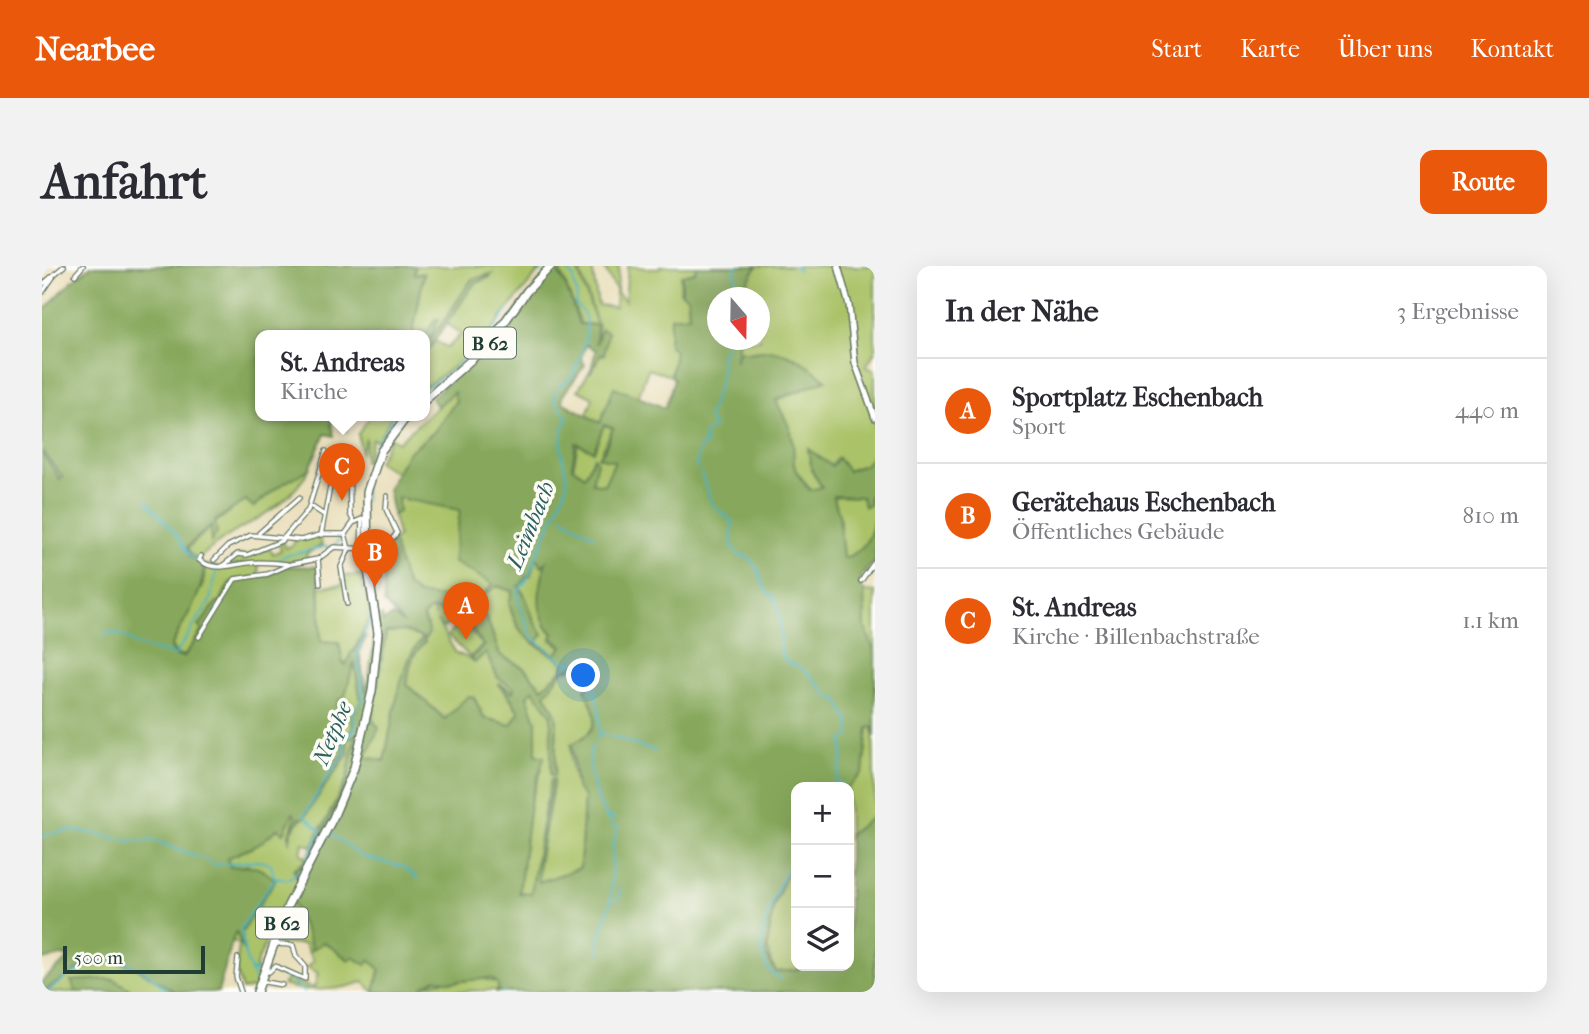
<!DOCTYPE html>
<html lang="de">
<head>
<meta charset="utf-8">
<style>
  body { margin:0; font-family:"IM FELL French Canon",serif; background:#f2f2f3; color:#2b2b33 }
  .controls { position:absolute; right:21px; bottom:21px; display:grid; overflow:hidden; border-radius:14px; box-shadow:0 7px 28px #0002 }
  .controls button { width:63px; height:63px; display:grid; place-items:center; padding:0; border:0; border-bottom:2px solid #e1e1e2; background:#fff; color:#2b2b33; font:35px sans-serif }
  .compass { position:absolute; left:665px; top:21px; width:63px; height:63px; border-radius:50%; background:#fff; box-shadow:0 7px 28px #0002; rotate:160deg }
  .scale { position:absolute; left:21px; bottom:18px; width:142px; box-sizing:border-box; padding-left:7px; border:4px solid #1f3d34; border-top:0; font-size:19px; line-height:24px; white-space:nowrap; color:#1f3d34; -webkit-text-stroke:5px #fdfcf7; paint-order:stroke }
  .you { position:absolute; left:542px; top:410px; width:24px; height:24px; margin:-18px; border:5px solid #fff; border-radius:50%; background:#1a73e8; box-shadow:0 0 0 10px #1a73e833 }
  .badge { display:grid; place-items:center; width:46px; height:46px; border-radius:50%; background:#ea580c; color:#fff; font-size:23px; font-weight:700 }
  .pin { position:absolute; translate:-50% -58px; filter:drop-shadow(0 2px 4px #0008) }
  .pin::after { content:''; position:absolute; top:37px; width:24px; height:21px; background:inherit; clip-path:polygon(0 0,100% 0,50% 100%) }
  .popup { position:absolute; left:213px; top:64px; width:175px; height:91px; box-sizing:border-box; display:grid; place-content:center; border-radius:14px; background:#fff; filter:drop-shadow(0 2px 5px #0005); font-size:23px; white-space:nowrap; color:#7c7c81 }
  .popup b { font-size:26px; color:#2b2b33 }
  .popup::after { content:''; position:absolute; left:50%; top:100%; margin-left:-14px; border:14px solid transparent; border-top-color:#fff }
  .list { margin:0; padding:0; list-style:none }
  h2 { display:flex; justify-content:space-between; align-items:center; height:91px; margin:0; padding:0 28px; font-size:30px }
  h2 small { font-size:23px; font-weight:400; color:#7c7c81 }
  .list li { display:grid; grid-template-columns:46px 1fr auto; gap:21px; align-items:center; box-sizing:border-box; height:105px; padding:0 28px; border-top:2px solid #e1e1e2 }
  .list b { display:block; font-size:26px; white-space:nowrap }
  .list p { margin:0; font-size:23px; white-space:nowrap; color:#7c7c81 }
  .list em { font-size:23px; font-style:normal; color:#7c7c81 }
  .icon { flex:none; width:38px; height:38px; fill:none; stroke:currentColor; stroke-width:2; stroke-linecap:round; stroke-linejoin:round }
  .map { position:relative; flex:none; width:833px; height:726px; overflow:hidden; border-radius:14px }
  header { display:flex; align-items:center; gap:42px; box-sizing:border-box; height:98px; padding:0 35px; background:#ea580c; color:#fff }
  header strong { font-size:33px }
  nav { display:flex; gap:38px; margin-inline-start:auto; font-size:24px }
  .intro { display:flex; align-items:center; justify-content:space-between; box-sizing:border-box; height:168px; padding:0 42px }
  h1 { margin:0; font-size:49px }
  .button { padding:18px 32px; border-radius:14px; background:#ea580c; color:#fff; font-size:24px; font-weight:700 }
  main { display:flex; gap:42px; padding:0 42px }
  aside { flex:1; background:#fff; border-radius:14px; box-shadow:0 7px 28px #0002 }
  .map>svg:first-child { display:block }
  .green { fill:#aac268; stroke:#64804e; stroke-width:2 }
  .forest { fill:#87a85c; stroke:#537248; stroke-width:2; fill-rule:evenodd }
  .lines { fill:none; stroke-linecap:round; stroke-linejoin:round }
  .stream { stroke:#44b2bf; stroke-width:2 }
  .minor-casing { stroke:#667664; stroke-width:6 }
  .tertiary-casing { stroke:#667664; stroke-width:8 }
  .primary-casing { stroke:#667664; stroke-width:10 }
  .minor { stroke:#fff; stroke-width:3.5 }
  .tertiary { stroke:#fff; stroke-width:5 }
  .primary { stroke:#fff; stroke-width:7 }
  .labels { text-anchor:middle; stroke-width:7; stroke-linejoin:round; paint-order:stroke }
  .shield { fill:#fdfcf7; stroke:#62766e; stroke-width:2 }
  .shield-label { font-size:19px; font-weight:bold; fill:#1f3d34 }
  .water-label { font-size:23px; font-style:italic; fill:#2a605e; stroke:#fdfcf7 }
</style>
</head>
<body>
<header>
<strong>Nearbee</strong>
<nav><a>Start</a><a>Karte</a><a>Über uns</a><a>Kontakt</a></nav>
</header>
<div class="intro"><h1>Anfahrt</h1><a class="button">Route</a></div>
<main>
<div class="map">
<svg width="833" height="726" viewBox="0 0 833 726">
  <rect width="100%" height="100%" fill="#fdfcf7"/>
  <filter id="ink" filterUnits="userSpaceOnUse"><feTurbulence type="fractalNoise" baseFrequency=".0143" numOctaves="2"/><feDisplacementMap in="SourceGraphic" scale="14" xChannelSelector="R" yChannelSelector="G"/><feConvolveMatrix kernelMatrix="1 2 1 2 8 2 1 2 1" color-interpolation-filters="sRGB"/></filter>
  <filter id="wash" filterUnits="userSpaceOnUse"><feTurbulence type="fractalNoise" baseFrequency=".00686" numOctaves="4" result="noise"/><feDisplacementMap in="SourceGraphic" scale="28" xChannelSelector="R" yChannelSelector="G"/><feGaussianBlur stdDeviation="1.57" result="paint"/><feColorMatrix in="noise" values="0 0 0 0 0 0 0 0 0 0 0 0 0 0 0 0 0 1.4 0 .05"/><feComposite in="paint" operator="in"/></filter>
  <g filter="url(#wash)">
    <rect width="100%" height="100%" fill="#eadfbc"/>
    <path class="green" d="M 373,0 L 501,0 L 438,78 L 413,100 L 382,121 L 382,90 L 393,75 L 406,82 L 419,68 L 404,57 L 432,18 L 449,11 L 430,13 L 385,82 L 382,82 L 397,53 L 393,53 L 383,73 L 383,65 L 377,65 L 376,69 L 371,66 L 382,8 L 372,8 Z
      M 516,0 L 534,0 L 555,59 L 539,58 Z
      M 536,0 L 550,0 L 556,39 L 573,41 L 574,24 L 561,0 L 577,0 L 575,26 L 583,35 L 586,0 L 617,3 L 618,0 L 654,0 L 653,6 L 639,9 L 638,26 L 646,31 L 647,50 L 629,51 L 633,85 L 629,110 L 606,103 L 596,132 L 572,122 L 558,157 L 544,151 L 551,132 L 536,124 L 559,87 L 554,78 L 556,60 Z
      M 833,0 L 833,85 L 824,101 L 833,104 L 833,185 L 825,198 L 806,205 L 795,192 L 790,200 L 770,205 L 780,222 L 769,224 L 750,199 L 749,166 L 733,134 L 784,114 L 755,92 L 729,84 L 700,87 L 694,97 L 679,148 L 680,124 L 691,104 L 697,74 L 718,74 L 718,32 L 691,31 L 715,0 Z
      M 412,126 L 414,135 L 392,166 L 367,186 L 354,207 L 336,196 L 349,171 L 356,176 Z
      M 329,149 L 350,149 L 336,175 L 330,173 L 325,195 L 322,195 L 324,172 L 319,186 L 316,168 Z
      M 562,159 L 571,162 L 557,191 L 573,195 L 562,219 L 550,217 L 553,192 L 543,210 L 531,202 L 536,178 L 552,185 Z
      M 267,203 C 243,250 191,258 157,293 L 148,288 L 146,282 L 170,260 L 169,274 L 173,257 L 204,233 L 212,241 L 237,220 Z
      M 791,229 L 820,231 L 822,240 L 827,229 L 833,229 C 833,255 831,286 801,292 L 797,248 Z
      M 355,231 L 418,244 L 451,318 L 441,329 L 455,320 L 471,326 L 467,337 C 476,376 494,376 523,397 L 521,404 L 527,404 L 535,398 L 545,402 L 555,413 L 544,423 C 557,453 559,464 529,479 C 529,498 530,516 542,531 L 538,603 L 497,616 L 497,597 L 512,514 L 503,540 L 489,627 L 477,626 L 488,537 L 500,503 L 494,489 L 494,455 L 485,430 L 491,423 L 509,448 L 509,508 L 513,509 L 515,450 L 503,428 L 521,405 L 500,422 L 482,402 L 458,389 L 445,353 L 431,333 L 375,329 L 364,318 L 351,276 L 356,270 L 351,249 L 356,246 Z
      M 277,270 L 280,279 L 264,288 L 266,295 L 216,297 L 217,310 L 187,318 L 177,337 L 157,360 L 160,364 L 143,389 L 135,389 L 130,379 L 161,318 L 164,299 L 185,303 L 205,297 L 180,301 L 196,289 L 206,290 L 227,282 L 231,288 L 239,284 L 237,278 L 241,276 L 244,282 L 251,279 L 253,274 Z
      M 494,292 L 505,293 L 503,359 L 512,369 L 509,374 L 520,381 L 514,388 L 494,376 L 501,368 C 487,354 489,334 477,321 L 485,310 L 488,310 Z
      M 319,309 L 321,323 L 325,324 L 328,351 L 305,399 L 279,375 L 278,321 L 301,319 L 300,310 Z
      M 822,325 L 833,326 L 833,387 L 823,361 Z
      M 390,343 L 393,351 L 391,343 L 412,352 L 401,362 L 395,355 L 414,387 L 433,395 L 443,386 L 457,408 L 472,422 L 472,426 L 457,417 L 477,446 L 469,459 L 442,452 L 438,445 L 403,453 L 365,419 C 367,401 369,389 383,376 L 380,373 L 364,398 L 342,495 L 323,491 L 337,462 L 330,453 L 344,366 L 363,365 L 383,373 L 385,359 L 381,350 Z
      M 420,356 L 441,379 L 428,391 L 406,369 Z
      M 311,396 L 314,398 L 319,435 L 309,449 L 311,463 L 304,469 L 301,487 L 288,501 L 296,435 L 303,430 Z
      M 831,461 L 833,549 L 807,569 L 806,521 L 821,506 L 826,462 Z
      M 313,469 L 305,513 L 283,561 L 280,560 L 270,580 L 261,577 L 259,588 L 264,591 L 262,596 L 251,603 L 257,616 L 235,667 L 228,666 L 214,699 L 214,704 L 219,706 L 214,722 L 200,724 L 194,704 L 197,678 L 190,675 L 194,665 L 201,682 L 200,666 L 233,614 L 206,599 L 188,602 L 185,592 L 216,579 L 251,547 L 254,549 L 248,568 L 306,488 L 305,474 Z
      M 754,588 L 754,700 L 759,700 L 756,704 L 734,706 C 710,666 740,626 754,588 Z
      M 250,633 C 256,652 266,663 270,683 L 282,676 L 307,694 L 311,690 L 328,694 L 338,703 L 332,726 L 321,716 C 297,725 262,726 241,719 L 245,713 L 272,722 L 276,707 L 265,701 L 271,695 L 262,678 L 234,678 Z
      M 69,695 L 91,700 L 134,726 L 92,726 L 71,713 L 30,715 L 34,726 L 4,726 L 39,702 Z
      M 439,712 L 456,717 L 457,724 L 379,726 L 380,721 C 398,712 419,715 439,712 Z"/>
    <path class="forest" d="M 49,0 L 373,0 L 372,8 L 382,7 L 371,66 L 375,69 L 218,69 L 218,149 L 294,149 L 289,156 L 292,170 L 283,168 L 267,203 L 237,220 L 211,241 L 204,234 L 173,255 L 175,267 L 169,276 L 169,259 L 145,281 L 147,290 L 162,299 C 162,330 141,353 129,381 L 134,390 L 142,391 L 161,365 L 157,360 L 175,336 L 178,337 L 187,318 L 192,314 L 226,309 L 244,300 L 276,301 L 279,375 L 297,376 L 301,398 L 304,399 L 309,386 L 313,385 L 321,369 L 324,371 L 317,386 L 324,427 L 336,351 L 340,350 L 341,356 L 350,350 L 362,358 L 342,337 L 341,285 L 351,276 L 364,318 L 376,329 L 431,333 L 445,353 L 458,389 L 482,402 L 500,422 L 520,404 L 522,397 C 494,375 476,376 467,336 L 471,325 L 455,320 L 436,334 L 451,318 L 411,296 L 418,244 L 356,232 L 357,246 L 351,249 L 346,223 L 354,207 L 367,186 L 392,166 L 414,135 L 412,126 L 395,140 L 389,132 L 450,76 L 494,18 L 512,0 L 524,20 L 537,58 L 555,59 L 554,78 L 559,63 L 566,66 L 562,89 L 559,88 L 548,107 L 554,84 L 544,79 L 539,92 L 543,99 L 521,129 L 520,136 L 558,157 L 572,121 L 623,142 L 632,113 L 629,110 L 633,85 L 627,78 L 629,51 L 647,49 L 646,31 L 640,27 L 640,9 L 653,6 L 654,0 L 715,0 L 705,17 L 700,17 C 694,31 691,31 676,32 L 676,74 L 697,74 L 693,96 L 698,84 C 706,90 720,83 730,85 C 752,87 768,101 784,114 L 734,134 C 738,144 745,154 748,164 C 758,192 741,196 768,224 L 780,221 L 770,205 L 766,183 L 790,200 L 796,192 L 806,205 L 824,198 L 833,185 L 833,229 L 827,230 L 828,239 L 822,240 L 820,231 L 791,230 L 797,248 L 801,292 C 820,288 829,271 833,253 L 833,295 L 820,309 L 818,320 L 822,325 L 823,361 L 833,387 L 833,471 L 831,461 L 826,462 L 821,507 L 806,521 L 754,521 L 754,588 L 732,636 L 724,689 L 734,706 L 756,704 L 759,700 L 807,700 L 807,569 L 833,549 L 833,726 L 453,726 L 457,724 L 455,717 L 449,712 L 411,716 L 394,713 L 380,721 L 379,726 L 332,726 L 338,703 L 328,694 L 324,699 L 311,691 L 307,694 L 282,676 L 269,684 C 266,663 256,653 250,633 L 307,514 L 260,610 L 256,611 L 253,604 L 262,598 L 305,513 L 313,469 L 305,474 L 306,488 C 288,508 277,531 261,553 L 257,552 L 247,568 L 247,577 L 253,549 L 251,547 L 242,567 L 235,563 L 216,579 L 185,592 L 188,601 C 209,599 218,599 233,614 L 200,666 L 202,685 L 194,666 L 192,669 L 176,726 L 134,726 L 91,700 L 69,695 L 39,702 L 0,726 L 0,715 L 26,693 L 23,689 L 0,694 L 0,187 L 18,213 L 20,211 L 0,184 L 0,46 L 31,14 ZM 562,159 L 571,162 L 562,185 L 556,191 L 573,195 L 562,219 L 550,217 L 555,196 L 552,191 L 543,210 L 530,201 L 534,177 L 552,185 ZM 494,292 L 500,300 L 504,296 C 497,323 491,346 511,368 L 509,372 L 521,380 L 514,388 L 495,376 L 501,368 C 487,354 489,335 477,321 L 485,310 L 488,311 ZM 390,343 L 423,353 L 442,380 L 428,393 L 433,396 L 444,387 L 456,412 L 472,422 L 471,426 L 456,419 L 467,429 L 477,446 L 469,459 L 442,452 L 432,431 L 426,430 L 403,453 L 365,419 C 367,401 369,389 383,376 L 381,373 C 358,390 349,466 342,495 L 324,491 L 337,462 L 330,453 L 344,366 L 363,365 L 383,373 L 387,367 L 381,350 ZM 312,396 L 319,435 L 309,449 L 311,463 L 299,475 L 301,487 L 288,500 L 296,435 L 303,430 ZM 535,398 L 548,403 L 555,412 L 543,423 C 556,451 560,463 530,478 L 535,522 L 542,531 L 538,602 L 497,616 L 497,597 L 512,513 L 509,513 L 489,627 L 477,627 L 488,537 L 502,491 L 494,489 L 494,455 L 485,430 L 491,424 L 509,448 L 509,509 L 513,509 L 515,450 L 503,428 L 521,405 Z
      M 452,7 L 432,18 L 382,90 L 382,72 L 393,53 L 397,53 L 383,82 L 430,13 Z
      M 72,713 L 92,726 L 34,726 L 29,715 Z"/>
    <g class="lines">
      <path class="stream" d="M 695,0 L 692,7 L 696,17
        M 752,0 L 757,4
        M 498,7 L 502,0
        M 681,32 L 683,28 L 695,28 L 697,18
        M 517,121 C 520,118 528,114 530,110 C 539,93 555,53 534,39 L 535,27 L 531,18 L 533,13 L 522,0
        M 382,123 L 410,106 L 418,95 L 444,74 L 467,43
        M 514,125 L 512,133 L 526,153 C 513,171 522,195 525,215 C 526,224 497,282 492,296 C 487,307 487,316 477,323 L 476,333 L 489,370 L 526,399 L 533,395
        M 289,149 L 305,165
        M 656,202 L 654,197 L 659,180 L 664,179 L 661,169 L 672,161 L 666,153 L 679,113 L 680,88 L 687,74
        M 659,207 L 670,238 L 690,255 C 692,269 683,282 701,291 L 704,289 L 716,303 L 723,324 L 733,333 L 738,351 L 739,388 L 748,399 L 752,398 L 766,407 L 789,433 L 795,432 L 807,456 L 808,470 L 801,474 L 801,491 L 793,521
        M 105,235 L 138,273
        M 322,235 L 321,213 L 334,178 L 353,149
        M 520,251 L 552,270
        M 138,275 L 147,289 L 161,298
        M 293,279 L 300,270
        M 281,281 L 287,281
        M 235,295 L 242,290 L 278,282
        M 179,302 L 194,300
        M 322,303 L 325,322
        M 62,368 L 67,366 L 79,369
        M 81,370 L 98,380 L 133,389
        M 134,388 L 168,335 L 175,302
        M 536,396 C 554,413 561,449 556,473
        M 557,464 L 565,469
        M 568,470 L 613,485
        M 550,480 C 544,503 555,539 569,558
        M 795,516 L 801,519
        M 564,549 L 573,553
        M 286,566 L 307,581
        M 59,569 L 88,575 L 114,575 L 156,591
        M 0,570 L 28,564 L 57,568
        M 309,583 L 321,591 L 362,601
        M 160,592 L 166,595
        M 170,598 C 191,601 207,590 229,598
        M 263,598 L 279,565 L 262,549 C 277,529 286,505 303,488 L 302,476 L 313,463 L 311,445 L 322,433 L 315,388 L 329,353 L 327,331
        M 229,600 L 233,612
        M 364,603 L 375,612
        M 577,635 L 578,621
        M 558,689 L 556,678 L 569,635 L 571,578 L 576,561 L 570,560
        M 209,704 L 218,706
        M 228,706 L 244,711 L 262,726
        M 29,709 C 52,695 77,689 102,705 C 112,711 118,720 128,726
        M 739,713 C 695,693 739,613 754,589
        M 214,718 L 203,690 L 199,662 L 233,612 L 246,613 L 261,603
        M 0,725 L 3,724
        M 6,725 L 27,710
        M 462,726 L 462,725"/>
    </g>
  </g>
  <g filter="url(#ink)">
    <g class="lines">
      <g class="minor-casing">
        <path id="minor" d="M 33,9 L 41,0
          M 0,19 L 22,0
          M 0,27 L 11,11
          M 307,183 L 308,248 L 312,256
          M 270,241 L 282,249
          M 217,267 L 257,232
          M 303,268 L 311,257 L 322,252
          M 303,268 L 307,283
          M 279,269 L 291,205 L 308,206
          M 319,284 L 320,253
          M 159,290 L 157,294 C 173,306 188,299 205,297 C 218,295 232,297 245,298
          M 276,293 L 278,318
          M 172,294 L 186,280 L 209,269 L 259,274 L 282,268 L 303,268
          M 327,294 L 337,313
          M 179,301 L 196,288 L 205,289 L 239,275 L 266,244 L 284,185
          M 327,310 L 335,306 L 341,284 L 355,267 L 344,243 L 345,230
          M 819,315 L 833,295
          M 305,338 L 299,301 L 307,283
          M 157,371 L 193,313 L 226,308 L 249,298 L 276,293 L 292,281 L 324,283
          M 196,692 L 194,711 L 199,726
          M 223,705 L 227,706 L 233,700 L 263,713 L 263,700 L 254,690 L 251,679 L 233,678
          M 218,715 L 240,719"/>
      </g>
      <g class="tertiary-casing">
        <path id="tertiary" d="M 796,0 L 807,39 L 813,97 L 833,152"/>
      </g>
      <g class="primary-casing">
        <path id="primary" d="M 382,135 L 446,79 L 485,25 L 509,0
          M 215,726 L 246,639 L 291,552 L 312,502 L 330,425 L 336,367 L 326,304 L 325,226 L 339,185 L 366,149"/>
      </g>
      <use href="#minor" class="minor"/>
      <use href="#tertiary" class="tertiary"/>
      <use href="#primary" class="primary"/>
    </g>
  </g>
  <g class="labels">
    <g class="shield">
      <rect x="422" y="61.5" width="52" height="31" rx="5"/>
      <rect x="214" y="641.5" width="52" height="31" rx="5"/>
    </g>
    <g class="shield-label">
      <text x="448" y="84">B 62</text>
      <text x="240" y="664">B 62</text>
    </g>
    <g class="water-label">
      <text transform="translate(488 259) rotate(-68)" y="8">Leimbach</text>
      <text transform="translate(290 467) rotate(-67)" y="8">Netphe</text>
    </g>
  </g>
</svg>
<div class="controls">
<button>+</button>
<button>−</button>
<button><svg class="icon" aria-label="layers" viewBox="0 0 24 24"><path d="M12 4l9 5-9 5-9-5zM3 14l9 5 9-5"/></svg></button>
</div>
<svg class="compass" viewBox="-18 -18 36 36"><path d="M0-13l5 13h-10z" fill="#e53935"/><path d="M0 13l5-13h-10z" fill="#7c7c81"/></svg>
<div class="scale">500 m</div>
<div class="you"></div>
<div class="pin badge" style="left:424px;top:374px">A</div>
<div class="pin badge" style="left:333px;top:321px">B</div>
<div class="pin badge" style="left:300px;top:235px">C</div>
<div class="popup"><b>St. Andreas</b>Kirche</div>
</div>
<aside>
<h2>In der Nähe<small>3 Ergebnisse</small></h2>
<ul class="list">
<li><span class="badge">A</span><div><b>Sportplatz Eschenbach</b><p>Sport</p></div><em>440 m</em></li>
<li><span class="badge">B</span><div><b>Gerätehaus Eschenbach</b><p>Öffentliches Gebäude</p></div><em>810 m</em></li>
<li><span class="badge">C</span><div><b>St. Andreas</b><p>Kirche · Billenbachstraße</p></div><em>1.1 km</em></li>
</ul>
</aside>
</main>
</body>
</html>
